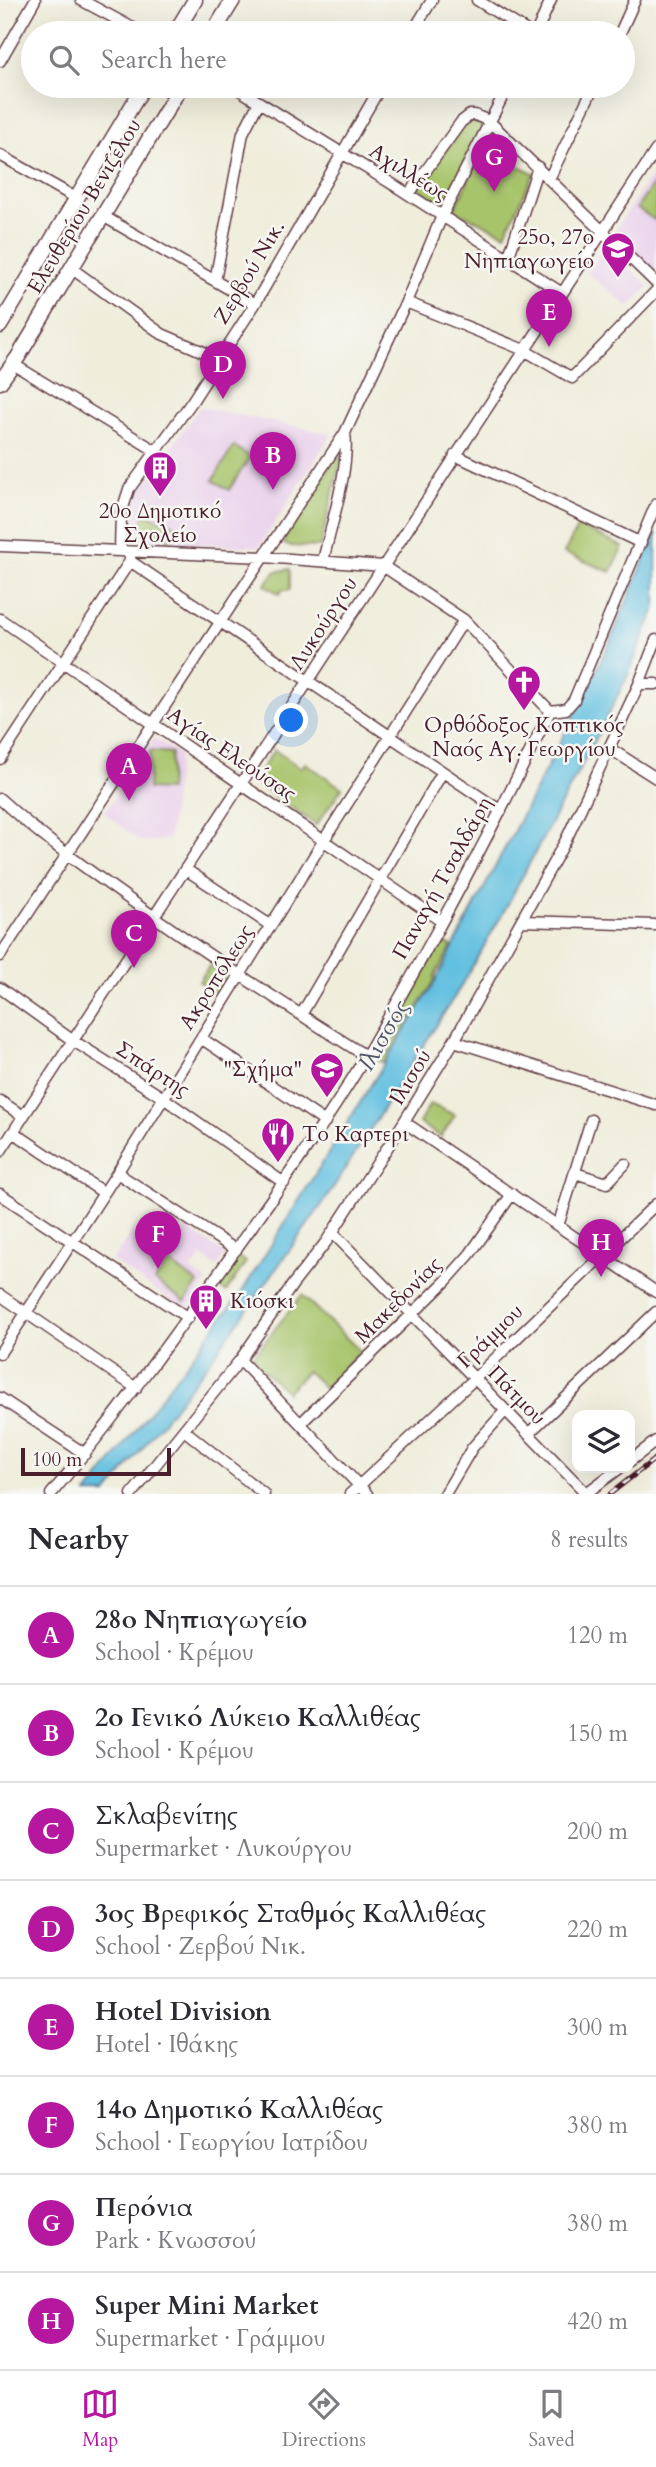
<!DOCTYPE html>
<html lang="en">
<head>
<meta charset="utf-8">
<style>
  body { margin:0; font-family:Cardo,serif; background:#f7f7f7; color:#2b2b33 }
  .controls { position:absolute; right:21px; bottom:21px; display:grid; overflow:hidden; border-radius:14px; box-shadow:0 7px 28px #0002 }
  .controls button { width:63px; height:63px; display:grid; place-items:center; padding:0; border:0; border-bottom:2px solid #e1e1e2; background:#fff; color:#2b2b33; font:35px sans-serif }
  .scale { position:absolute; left:21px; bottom:18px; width:150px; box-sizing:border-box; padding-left:7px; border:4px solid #4a1f2b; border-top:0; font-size:19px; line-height:24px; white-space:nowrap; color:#4a1f2b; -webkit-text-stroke:5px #f6f6f2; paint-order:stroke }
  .you { position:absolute; left:292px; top:721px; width:24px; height:24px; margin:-18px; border:5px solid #fff; border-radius:50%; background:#1a73e8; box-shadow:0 0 0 10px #1a73e833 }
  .badge { display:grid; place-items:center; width:46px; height:46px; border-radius:50%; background:#b5179e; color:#fff; font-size:23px; font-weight:700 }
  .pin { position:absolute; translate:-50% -58px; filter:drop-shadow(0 2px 4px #0008) }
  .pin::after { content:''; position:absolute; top:37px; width:24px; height:21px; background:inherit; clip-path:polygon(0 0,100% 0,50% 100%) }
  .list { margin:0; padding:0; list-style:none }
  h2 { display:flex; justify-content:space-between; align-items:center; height:91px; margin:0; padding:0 28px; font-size:30px }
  h2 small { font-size:23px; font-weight:400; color:#7c7c81 }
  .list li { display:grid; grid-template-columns:46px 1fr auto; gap:21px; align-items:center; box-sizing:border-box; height:98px; padding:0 28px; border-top:2px solid #e1e1e2 }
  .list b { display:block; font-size:26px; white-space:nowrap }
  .list p { margin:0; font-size:23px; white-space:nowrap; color:#7c7c81 }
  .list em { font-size:23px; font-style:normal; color:#7c7c81 }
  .icon { flex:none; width:38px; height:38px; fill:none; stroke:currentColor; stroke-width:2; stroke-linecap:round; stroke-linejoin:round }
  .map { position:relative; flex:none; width:656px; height:1494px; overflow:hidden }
  .search { position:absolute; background:#fff; box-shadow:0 7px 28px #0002; left:21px; right:21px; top:21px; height:77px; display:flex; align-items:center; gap:18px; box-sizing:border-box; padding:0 24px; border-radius:38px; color:#7c7c81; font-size:26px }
  .sheet { height:875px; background:#fff }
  nav { display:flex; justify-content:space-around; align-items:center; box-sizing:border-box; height:98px; border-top:2px solid #e1e1e2; background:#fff; font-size:19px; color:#7c7c81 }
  nav a { display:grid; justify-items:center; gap:4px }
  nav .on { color:#b5179e }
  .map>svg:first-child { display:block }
  .built { fill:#ead1ec }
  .green { fill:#a7c46b; stroke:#78724b; stroke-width:2 }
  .water { fill:#62c0e0; stroke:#567086; stroke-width:2 }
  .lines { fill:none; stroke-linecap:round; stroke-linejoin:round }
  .minor-casing { stroke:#633e45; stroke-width:13 }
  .major-casing { stroke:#633e45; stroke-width:17 }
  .minor { stroke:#fff; stroke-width:10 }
  .major { stroke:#fff; stroke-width:14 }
  .rail-casing { stroke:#4a1f2b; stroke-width:5 }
  .rail { stroke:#f6f6f2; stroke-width:2.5; stroke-dasharray:8; stroke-linecap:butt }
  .labels { text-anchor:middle; stroke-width:5; stroke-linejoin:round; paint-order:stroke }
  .street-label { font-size:21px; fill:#4a1f2b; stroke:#f6f6f2 }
  .poi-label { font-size:21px; fill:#4a1f2b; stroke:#f6f6f2; text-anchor:end }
  .water-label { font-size:23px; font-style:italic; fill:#52576a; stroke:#f6f6f2 }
</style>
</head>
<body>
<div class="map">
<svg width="656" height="1494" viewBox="0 0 656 1494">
  <rect width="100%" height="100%" fill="#f6f6f2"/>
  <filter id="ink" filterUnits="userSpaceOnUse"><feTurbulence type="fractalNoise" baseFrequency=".0143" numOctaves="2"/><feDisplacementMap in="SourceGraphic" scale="14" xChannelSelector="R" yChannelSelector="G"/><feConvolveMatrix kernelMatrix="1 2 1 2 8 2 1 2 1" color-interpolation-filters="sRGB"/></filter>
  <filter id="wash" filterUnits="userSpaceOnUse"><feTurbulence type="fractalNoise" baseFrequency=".00686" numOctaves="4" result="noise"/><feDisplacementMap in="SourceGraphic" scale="28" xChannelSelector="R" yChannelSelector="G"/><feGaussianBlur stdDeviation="1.57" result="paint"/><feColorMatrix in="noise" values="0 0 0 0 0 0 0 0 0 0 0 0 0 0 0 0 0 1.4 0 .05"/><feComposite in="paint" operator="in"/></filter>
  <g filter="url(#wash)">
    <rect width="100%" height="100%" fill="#f0eddb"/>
    <path class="built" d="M 656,168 L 656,271 L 614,232 Z
      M 606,247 L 649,286 L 629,307 L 587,273 Z
      M 200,407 L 332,434 L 259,547 L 131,540 L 132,514 L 139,492 Z
      M 154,738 L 179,754 L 169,838 L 160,841 L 140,841 L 104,813 Z
      M 186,1228 L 225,1254 L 217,1267 L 202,1256 L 191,1270 L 207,1281 L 186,1311 L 112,1261 L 133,1230 L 168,1254 Z"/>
    <path class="green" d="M 470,119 L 484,127 L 442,205 L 417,187 Z
      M 483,150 L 534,173 L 505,234 L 454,210 Z
      M 656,180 L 656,221 L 637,208 Z
      M 234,446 L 250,457 L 229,490 L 213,480 Z
      M 339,454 L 341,459 L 320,547 L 289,546 L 284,544 L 284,540 L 335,457 Z
      M 145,514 L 177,526 L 171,541 L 139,529 Z
      M 578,526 L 623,547 L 611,572 L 564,553 Z
      M 290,569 L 290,590 L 281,590 L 280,594 L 265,585 L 275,572 Z
      M 274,750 L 301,768 L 305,763 L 342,788 L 316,825 L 254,781 Z
      M 150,751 L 171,753 L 169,790 L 148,789 Z
      M 440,941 L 452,946 L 434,977 L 436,978 L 384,1063 L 370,1056 L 418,969 L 424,971 Z
      M 209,966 L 230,980 L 220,996 L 199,982 Z
      M 430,1104 L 455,1115 L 441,1137 L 419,1123 Z
      M 235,1255 L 246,1262 L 226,1292 L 214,1284 Z
      M 168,1262 L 198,1283 L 185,1302 L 155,1281 Z
      M 302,1295 L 360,1351 L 325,1388 L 307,1371 L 287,1392 L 251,1359 Z"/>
    <path class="water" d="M 656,532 L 656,607 L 627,677 L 601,729 L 503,913 L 460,988 L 328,1196 L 216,1353 L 107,1494 L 87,1494 L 243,1290 L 434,984 L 577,710 L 610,642 Z"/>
  </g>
  <g filter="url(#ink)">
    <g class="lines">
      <g class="minor-casing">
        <path id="minor" d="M 81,0 L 142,33
          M 477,0 L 530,33
          M 412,33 L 432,0
          M 536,33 L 551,0
          M 620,33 L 635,0
          M 0,61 L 35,0
          M 233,86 L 397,187 L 562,293
          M 0,155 L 76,198
          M 549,179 L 594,86
          M 409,194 L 461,122 L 470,115 L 475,115 L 489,121 L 656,283
          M 103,216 L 255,304
          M 508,259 L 538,167
          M 71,268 L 162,334 L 220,359
          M 215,281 L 243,133 L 259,102
          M 406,302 L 524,350 L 572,378 L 656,291
          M 13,364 L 156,451
          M 455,455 L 641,543
          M 0,546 L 264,557 L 383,566 L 464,620 L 550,711
          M 120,550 L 121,514 L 129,489 L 191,403 L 255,304 L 381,86
          M 130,561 L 501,811
          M 323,561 C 331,525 350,468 345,433
          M 0,619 L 441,921
          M 639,684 L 656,684
          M 550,711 L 566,709 L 574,700 L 656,504
          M 609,748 L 656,778
          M 0,759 L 130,561 L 130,556
          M 0,799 C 38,834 80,864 122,894 C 201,951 283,1004 366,1056
          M 185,869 L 270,925
          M 522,921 L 656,925
          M 0,956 L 345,433 L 406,302 L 442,216 L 508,86
          M 0,988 L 72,1040 L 162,1097 L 284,1183
          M 301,1015 L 442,773
          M 201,1038 L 325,1122
          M 454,1041 L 656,1105
          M 0,1101 L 23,1116
          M 404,1122 L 656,1292
          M 13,1132 L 104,1193
          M 0,1152 L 656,150
          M 117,1173 L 236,1250
          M 575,1173 L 607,1183 L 625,1164
          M 0,1194 L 188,1318
          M 558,1226 L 591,1120
          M 333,1233 L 586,1493
          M 0,1295 L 136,1388
          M 0,1353 L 117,1173 L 324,840 L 464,620
          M 240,1360 L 367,1494
          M 0,1398 L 85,1454
          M 301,1423 L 446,1281 L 470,1254 L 512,1194
          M 184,1430 L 264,1494
          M 528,1434 L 656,1312
          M 630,1461 L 656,1441
          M 51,1494 C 117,1416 176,1333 236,1249 C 281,1186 326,1123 366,1056 C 432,944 493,828 550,711
          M 132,1494 L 240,1360 L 293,1284 L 326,1242 L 404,1122 L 454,1041 L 566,840 L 639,684 L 656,640
          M 350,1494 L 470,1383 L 656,1204
          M 445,1494 L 472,1448 L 505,1411
          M 585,1494 L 620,1468"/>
      </g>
      <g class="major-casing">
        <path id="major" d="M 175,33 L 195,0
          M 213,33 L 233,0
          M 0,326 L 144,86
          M 0,382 L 18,357 L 181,86"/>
      </g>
      <use href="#minor" class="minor"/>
      <use href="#major" class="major"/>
      <g class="rail-casing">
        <path id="rail" d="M 610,1494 L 656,1458"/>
      </g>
      <use href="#rail" class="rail"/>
    </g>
  </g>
  <defs>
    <g id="school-pin" transform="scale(1.75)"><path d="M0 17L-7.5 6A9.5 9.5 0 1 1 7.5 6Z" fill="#b5179e" stroke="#f6f6f2"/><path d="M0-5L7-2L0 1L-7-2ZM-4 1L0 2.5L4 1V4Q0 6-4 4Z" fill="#fff"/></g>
    <g id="building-pin" transform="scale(1.75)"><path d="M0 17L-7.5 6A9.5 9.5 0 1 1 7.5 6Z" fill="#b5179e" stroke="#f6f6f2"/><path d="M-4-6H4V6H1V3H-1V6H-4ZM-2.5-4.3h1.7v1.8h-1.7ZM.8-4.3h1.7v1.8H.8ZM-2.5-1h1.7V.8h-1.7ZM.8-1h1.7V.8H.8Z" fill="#fff"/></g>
    <g id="church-pin" transform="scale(1.75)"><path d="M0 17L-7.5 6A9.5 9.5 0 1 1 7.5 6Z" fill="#b5179e" stroke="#f6f6f2"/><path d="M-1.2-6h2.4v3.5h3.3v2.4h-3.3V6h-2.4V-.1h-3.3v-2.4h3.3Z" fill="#fff"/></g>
    <g id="restaurant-pin" transform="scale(1.75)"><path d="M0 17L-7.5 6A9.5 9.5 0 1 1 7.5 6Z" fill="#b5179e" stroke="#f6f6f2"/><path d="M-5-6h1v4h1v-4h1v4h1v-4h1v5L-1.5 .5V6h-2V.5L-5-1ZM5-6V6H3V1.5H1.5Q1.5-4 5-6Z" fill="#fff"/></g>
  </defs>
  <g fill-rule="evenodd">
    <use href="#school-pin" x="618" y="249"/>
    <use href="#building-pin" x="160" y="468"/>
    <use href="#church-pin" x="524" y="682"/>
    <use href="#school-pin" x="327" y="1069"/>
    <use href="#restaurant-pin" x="278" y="1134"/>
    <use href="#building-pin" x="206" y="1301"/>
  </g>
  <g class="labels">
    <g class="street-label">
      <text transform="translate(409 172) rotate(32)" y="7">Αχιλλέως</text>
      <text transform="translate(84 206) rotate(-59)" y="7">Ελευθερίου Βενιζέλου</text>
      <text transform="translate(249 272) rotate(-59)" y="7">Ζερβού Νικ.</text>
      <text transform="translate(323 623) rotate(-57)" y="7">Λυκούργου</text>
      <text transform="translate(232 754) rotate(34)" y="7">Αγίας Ελεούσας</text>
      <text transform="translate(442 878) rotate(-61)" y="7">Παναγή Τσαλδάρη</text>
      <text transform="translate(216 977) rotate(-58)" y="7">Ακροπόλεως</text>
      <text transform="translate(153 1069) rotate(33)" y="7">Σπάρτης</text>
      <text transform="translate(410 1077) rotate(-59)" y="7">Ιλισού</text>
      <text transform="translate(398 1300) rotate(-45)" y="7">Μακεδονίας</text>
      <text transform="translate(490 1336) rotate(-44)" y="7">Γράμμου</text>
      <text transform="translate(517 1395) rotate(46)" y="7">Πάτμου</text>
    </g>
    <g class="poi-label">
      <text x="594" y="244">25ο, 27ο<tspan x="594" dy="24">Νηπιαγωγείο</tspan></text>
      <text x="160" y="518" text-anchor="middle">20ο Δημοτικό<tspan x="160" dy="24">Σχολείο</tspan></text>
      <text x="524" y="732" text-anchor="middle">Ορθόδοξος Κοπτικός<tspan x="524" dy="24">Ναός Αγ. Γεωργίου</tspan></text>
      <text x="302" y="1076">"Σχήμα"</text>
      <text x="302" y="1141" text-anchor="start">Το Καρτερι</text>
      <text x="230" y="1308" text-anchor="start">Κιόσκι</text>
    </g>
    <g class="water-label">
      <text transform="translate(383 1035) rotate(-60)" y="8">Ιλισσός</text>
    </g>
  </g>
</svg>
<div class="controls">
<button><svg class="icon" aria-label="layers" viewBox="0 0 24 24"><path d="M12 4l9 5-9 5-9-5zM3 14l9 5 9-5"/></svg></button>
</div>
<div class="scale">100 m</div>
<div class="you"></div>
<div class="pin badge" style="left:129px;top:801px">A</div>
<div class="pin badge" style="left:273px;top:490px">B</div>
<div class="pin badge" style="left:134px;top:968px">C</div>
<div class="pin badge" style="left:223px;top:399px">D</div>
<div class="pin badge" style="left:549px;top:347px">E</div>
<div class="pin badge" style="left:158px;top:1269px">F</div>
<div class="pin badge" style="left:494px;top:192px">G</div>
<div class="pin badge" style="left:601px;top:1277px">H</div>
<div class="search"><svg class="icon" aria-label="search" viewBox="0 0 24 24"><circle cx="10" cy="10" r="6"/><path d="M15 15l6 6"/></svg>Search here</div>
</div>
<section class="sheet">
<h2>Nearby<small>8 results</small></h2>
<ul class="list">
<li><span class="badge">A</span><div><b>28ο Νηπιαγωγείο</b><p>School · Κρέμου</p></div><em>120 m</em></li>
<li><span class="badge">B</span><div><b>2ο Γενικό Λύκειο Καλλιθέας</b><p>School · Κρέμου</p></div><em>150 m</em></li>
<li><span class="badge">C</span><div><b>Σκλαβενίτης</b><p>Supermarket · Λυκούργου</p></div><em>200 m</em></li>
<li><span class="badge">D</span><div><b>3ος Βρεφικός Σταθμός Καλλιθέας</b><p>School · Ζερβού Νικ.</p></div><em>220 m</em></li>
<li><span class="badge">E</span><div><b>Hotel Division</b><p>Hotel · Ιθάκης</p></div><em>300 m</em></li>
<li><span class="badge">F</span><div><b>14ο Δημοτικό Καλλιθέας</b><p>School · Γεωργίου Ιατρίδου</p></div><em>380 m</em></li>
<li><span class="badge">G</span><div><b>Περόνια</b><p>Park · Κνωσσού</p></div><em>380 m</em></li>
<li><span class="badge">H</span><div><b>Super Mini Market</b><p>Supermarket · Γράμμου</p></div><em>420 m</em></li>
</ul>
</section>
<nav>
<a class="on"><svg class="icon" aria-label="map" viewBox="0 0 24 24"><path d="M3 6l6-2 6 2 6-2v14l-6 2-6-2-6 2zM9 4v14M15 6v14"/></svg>Map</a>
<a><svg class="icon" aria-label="directions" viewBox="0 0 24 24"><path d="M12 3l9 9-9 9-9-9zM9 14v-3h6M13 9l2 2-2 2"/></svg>Directions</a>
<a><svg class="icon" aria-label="saved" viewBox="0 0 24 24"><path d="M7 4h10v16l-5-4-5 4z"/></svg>Saved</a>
</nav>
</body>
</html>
